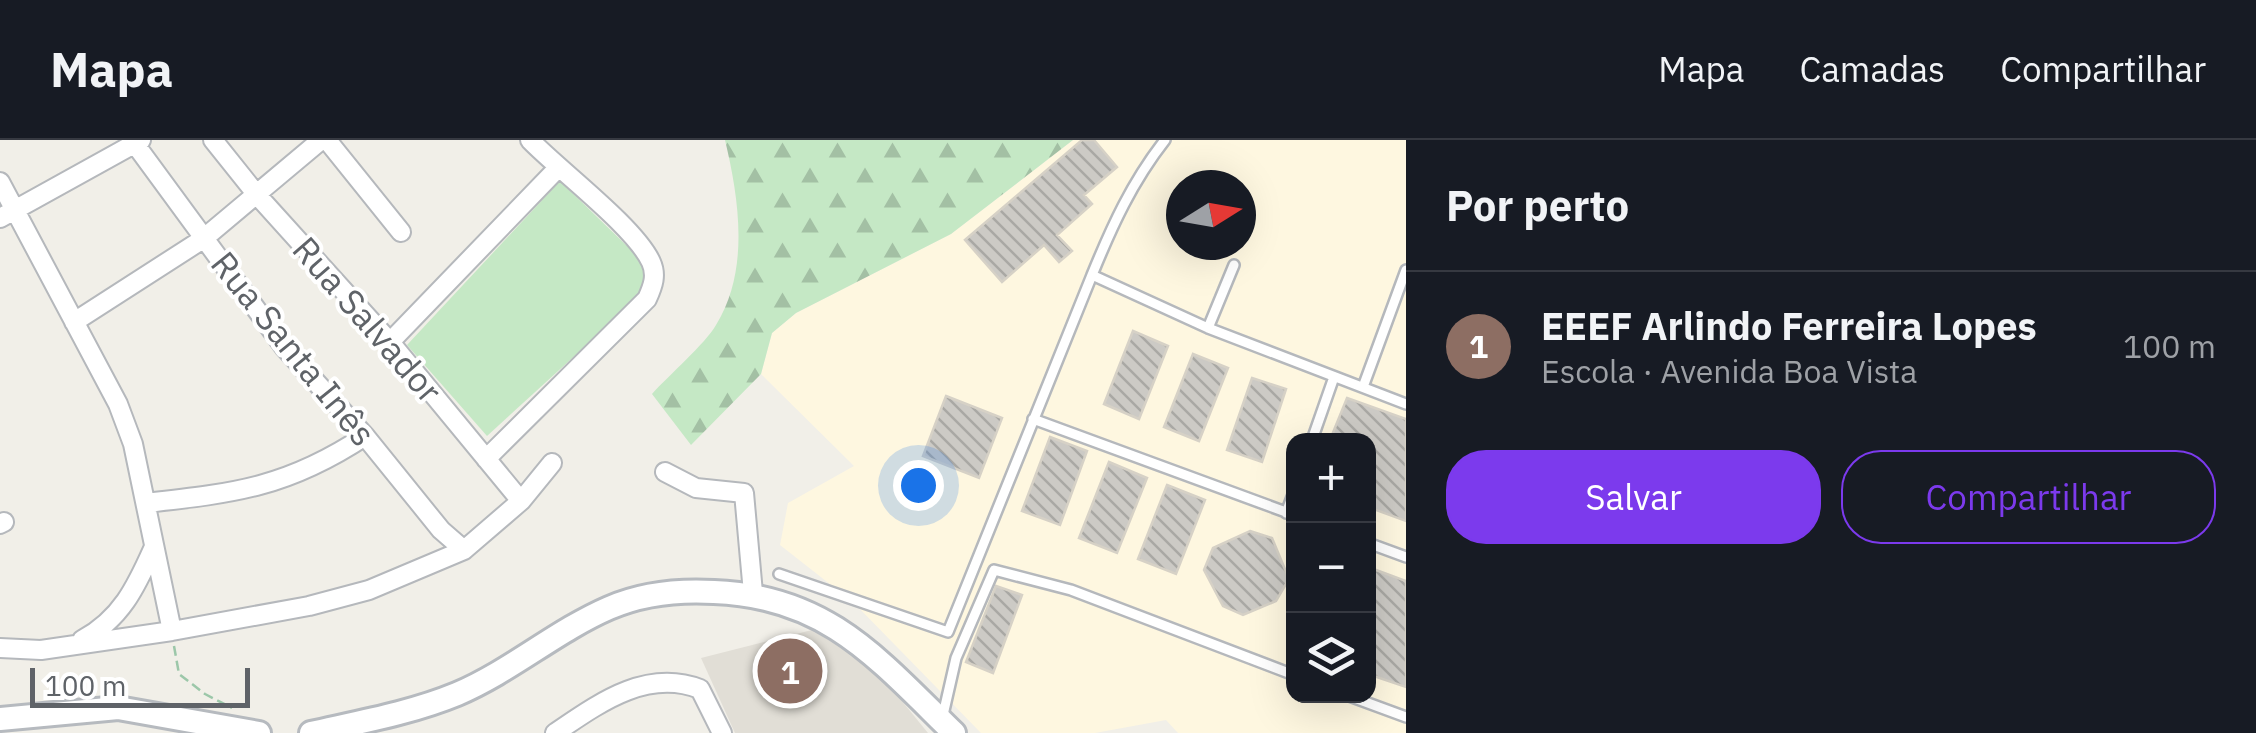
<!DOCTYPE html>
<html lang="pt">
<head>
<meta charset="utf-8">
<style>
  body { margin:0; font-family:"IBM Plex Sans",sans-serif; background:#242831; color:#f1f3f6 }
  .controls { position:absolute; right:30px; bottom:30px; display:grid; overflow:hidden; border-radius:20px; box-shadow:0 10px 40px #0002 }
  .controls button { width:90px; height:90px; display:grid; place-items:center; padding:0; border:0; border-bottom:2px solid #363941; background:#171b24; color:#f1f3f6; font:50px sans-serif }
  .compass { position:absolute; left:1166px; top:30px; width:90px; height:90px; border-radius:50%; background:#171b24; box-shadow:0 10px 40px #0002; rotate:79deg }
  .scale { position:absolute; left:30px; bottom:25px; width:220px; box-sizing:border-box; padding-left:10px; border:5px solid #5f6368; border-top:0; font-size:28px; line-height:35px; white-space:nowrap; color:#5f6368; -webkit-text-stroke:8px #fff; paint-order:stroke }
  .you { position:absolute; left:918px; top:345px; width:35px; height:35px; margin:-25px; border:8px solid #fff; border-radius:50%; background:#1a73e8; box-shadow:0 0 0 15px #1a73e833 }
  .badge { display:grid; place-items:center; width:65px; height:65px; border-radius:50%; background:#7c3aed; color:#fff; font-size:32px; font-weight:700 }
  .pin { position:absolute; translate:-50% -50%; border:5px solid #fff; box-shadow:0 2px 10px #0006 }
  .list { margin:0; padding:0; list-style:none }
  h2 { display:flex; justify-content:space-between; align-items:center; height:130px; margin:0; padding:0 40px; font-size:42px }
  h2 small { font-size:32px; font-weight:400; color:#9ea1a6 }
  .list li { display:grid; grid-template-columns:65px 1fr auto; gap:30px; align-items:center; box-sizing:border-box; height:150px; padding:0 40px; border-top:2px solid #363941 }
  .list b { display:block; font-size:38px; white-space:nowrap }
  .list p { margin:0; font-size:32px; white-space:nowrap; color:#9ea1a6 }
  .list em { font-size:32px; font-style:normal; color:#9ea1a6 }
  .actions { display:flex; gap:20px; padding:30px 40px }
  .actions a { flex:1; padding:22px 0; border:2px solid #7c3aed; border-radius:40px; text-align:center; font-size:35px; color:#7c3aed }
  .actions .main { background:#7c3aed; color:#fff }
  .icon { flex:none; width:55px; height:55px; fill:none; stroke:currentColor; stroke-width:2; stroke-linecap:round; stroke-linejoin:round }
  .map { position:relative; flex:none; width:1406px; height:593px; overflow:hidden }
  header { display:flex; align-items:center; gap:60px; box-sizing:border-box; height:140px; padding:0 50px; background:#171b24; border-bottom:2px solid #363941 }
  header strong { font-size:48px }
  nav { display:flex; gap:55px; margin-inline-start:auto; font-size:35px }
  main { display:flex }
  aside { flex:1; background:#171b24 }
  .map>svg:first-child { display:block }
  .commercial { fill:#fef7e0; fill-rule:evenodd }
  .education { fill:#e1ded6 }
  .grass { fill:#c5e8c5 }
  .forest { fill:url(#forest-firs) }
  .building { fill:url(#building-back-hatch); stroke:#d6d1c6; stroke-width:2.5 }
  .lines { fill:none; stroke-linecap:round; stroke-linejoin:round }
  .lane-casing { stroke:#b5b8bc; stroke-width:14 }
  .street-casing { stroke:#b5b8bc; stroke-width:22 }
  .secondary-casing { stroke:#b6babf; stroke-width:28 }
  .path { stroke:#9cc7a9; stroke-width:2.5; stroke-dasharray:10 5; stroke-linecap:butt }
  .lane { stroke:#fff; stroke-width:9 }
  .street { stroke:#fff; stroke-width:18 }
  .secondary { stroke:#fff; stroke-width:22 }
  .labels { text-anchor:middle; stroke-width:8; stroke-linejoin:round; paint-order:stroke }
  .street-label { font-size:35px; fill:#5f6368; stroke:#fff }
</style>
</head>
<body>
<header>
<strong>Mapa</strong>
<nav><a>Mapa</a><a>Camadas</a><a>Compartilhar</a></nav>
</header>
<main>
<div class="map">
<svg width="1406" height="593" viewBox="0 0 1406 593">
  <defs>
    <pattern id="forest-firs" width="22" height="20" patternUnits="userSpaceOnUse" patternTransform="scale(2.5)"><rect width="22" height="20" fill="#c5e8c5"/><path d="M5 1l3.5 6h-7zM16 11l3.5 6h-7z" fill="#a3c0a4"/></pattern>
    <pattern id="building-back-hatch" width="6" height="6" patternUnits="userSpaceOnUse" patternTransform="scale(2.5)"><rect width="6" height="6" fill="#cccac5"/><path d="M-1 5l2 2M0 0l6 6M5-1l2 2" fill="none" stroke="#a9a8a4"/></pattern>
  </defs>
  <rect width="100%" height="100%" fill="#f1efe8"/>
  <path class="commercial" d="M 1073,0 L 1406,0 L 1406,593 L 1178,593 L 1166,580 L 1095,593 L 981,593 L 854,463 L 780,405 L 788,363 L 854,326 L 761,234 L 772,193 L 796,173 L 951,94 ZM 1181,45 L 1241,45 L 1241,105 L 1181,105 ZM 1294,300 L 1368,300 L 1368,556 L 1294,556 Z"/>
  <path class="education" d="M 820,488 L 888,544 L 928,593 L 735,593 L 701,518 Z"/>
  <path class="grass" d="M 560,41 L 660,138 L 487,296 L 407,205 Z"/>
  <path class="forest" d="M 725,0 L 1073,0 L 951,94 L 796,173 L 772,193 L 761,234 L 691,305 L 652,254 C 669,235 705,204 716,185 C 750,130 739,59 725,0 Z"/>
  <path class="building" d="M 1082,0 L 1094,0 L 1117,27 L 1084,55 L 1092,64 L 1057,95 L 1072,111 L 1059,122 L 1044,105 L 1002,142 L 965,100 Z
    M 1133,191 L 1168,206 L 1139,279 L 1104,264 Z
    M 1193,214 L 1228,228 L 1199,301 L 1164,287 Z
    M 1252,238 L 1286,249 L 1262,322 L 1227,310 Z
    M 946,256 L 1002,278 L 979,338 L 923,316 Z
    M 1347,258 L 1406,279 L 1406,381 L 1368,367 L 1368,300 L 1330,300 Z
    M 1050,297 L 1087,311 L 1060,385 L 1022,371 Z
    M 1109,322 L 1147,338 L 1117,413 L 1079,398 Z
    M 1167,345 L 1205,360 L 1176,434 L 1138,419 Z
    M 1250,391 L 1272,398 L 1289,439 L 1276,461 L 1243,475 L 1223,466 L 1204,430 L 1213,408 Z
    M 1368,427 L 1406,441 L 1406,547 L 1368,534 Z
    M 996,446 L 1022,455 L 993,533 L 966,522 Z"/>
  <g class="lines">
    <g class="lane-casing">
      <path id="lane" d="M 1165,0 C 1132,42 1112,86 1092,135 L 1208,188 L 1406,264
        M 1208,188 L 1234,125
        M 1363,247 L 1406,130
        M 1033,279 L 1294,375
        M 1312,300 L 1334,237
        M 1286,373 L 1294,352
        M 1368,403 L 1406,417
        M 779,434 L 948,492 L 1092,135
        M 1349,556 L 1406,577
        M 943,575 L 956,518 L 994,430 L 1071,450 L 1294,535"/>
    </g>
    <g class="street-casing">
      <path id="street" d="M 132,0 L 284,207 L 365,296 L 441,390 L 464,410
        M 213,0 L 257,55 L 390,202 L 521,361
        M 327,0 L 401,92
        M 0,42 L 118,264 L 133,304 L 172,491
        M 0,78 L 141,0
        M 74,182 L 203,99 L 321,0
        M 390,202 L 558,28
        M 486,319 L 647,159 C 653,146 657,135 651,122 C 635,87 560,31 530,0
        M 665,332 L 696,348 L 744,353 L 753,453
        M 146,363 C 236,353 288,347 365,296
        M 0,384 L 4,382
        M 82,500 C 121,479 136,447 153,409
        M 0,508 L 41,510 L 172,491 L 309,466 L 369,450 L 464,410 L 521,361 L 552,323
        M 555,593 C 598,564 646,528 700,549 L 722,593"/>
    </g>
    <g class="secondary-casing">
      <path id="secondary" d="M 0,579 L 118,568 L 259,593
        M 311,593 C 360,582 411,573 457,554 C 511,531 556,491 609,468 C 641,454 679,450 714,452 C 827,456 878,519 954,593"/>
    </g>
    <path class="path" d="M 174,506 L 179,534 L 205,554 L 232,568"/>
    <use href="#lane" class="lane"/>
    <use href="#street" class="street"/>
    <use href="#secondary" class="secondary"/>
  </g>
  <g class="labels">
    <g class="street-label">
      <text transform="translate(367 180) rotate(49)" y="12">Rua Salvador</text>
      <text transform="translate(293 209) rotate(51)" y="12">Rua Santa Inês</text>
    </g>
  </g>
</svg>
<div class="controls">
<button>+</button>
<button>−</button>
<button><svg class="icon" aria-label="layers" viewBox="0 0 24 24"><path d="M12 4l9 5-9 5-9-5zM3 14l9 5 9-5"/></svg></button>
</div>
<svg class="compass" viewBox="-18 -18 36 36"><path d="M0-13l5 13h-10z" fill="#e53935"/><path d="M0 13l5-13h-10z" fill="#9ea1a6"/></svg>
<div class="scale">100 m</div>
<div class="you"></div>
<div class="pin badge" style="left:790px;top:531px;background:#8d6e63">1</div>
</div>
<aside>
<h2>Por perto<small></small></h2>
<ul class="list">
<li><span class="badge" style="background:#8d6e63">1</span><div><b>EEEF Arlindo Ferreira Lopes</b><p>Escola · Avenida Boa Vista</p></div><em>100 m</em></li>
</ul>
<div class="actions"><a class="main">Salvar</a><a>Compartilhar</a></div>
</aside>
</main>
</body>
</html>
